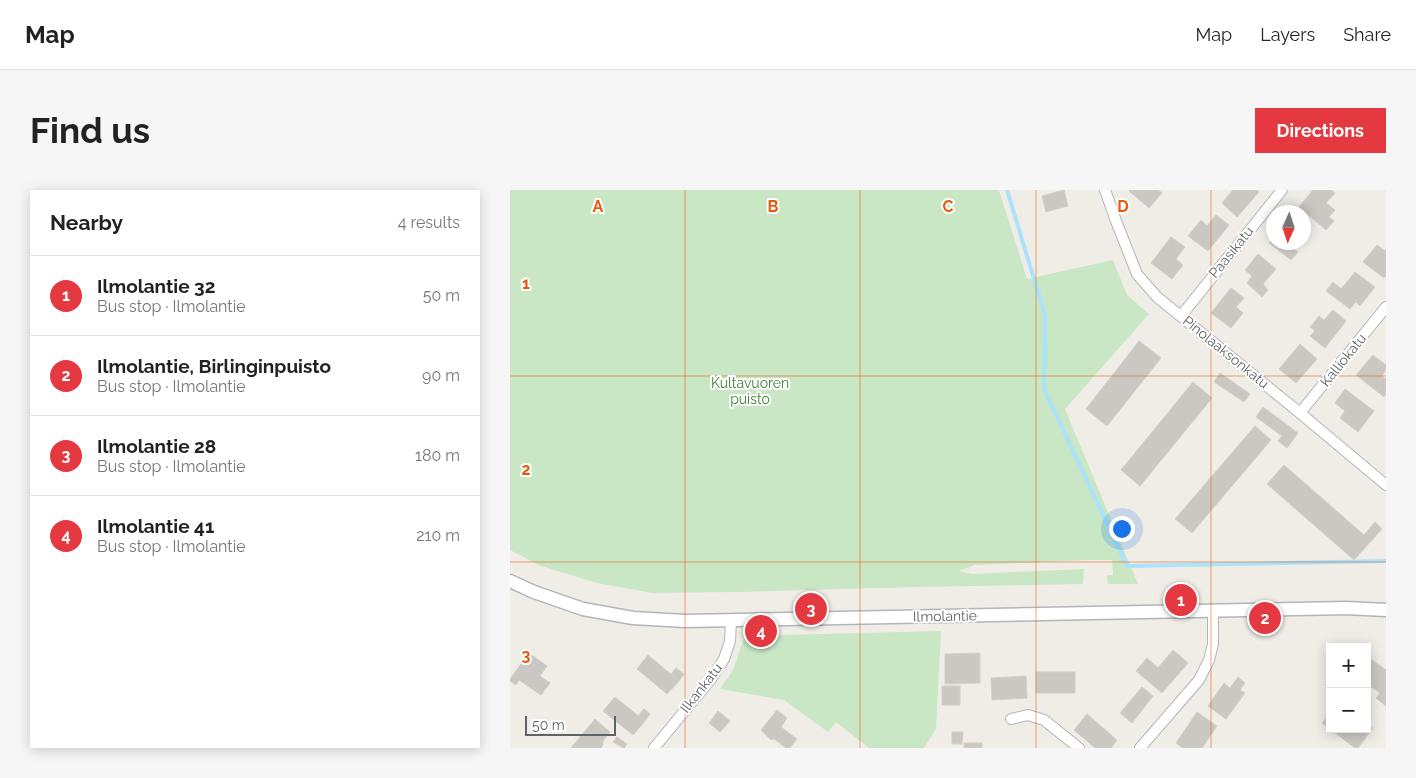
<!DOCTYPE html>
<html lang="en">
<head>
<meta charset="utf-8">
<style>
  body { margin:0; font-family:Raleway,sans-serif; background:#f6f6f6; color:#222 }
  .controls { position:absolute; right:15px; bottom:15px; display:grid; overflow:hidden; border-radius:0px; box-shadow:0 2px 12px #0003 }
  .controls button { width:45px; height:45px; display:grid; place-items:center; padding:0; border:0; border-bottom:1px solid #e0e0e0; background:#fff; color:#222; font:25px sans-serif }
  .compass { position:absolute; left:756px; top:15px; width:45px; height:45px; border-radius:50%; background:#fff; box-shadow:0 2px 12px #0003; rotate:183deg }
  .scale { position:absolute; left:15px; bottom:12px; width:91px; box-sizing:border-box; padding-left:5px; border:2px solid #5e6367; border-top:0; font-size:14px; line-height:18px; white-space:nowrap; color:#5e6367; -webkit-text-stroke:4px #fff; paint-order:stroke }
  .you { position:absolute; left:611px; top:338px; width:18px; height:18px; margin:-12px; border:4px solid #fff; border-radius:50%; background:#1a73e8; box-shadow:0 0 0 8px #1a73e833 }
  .badge { display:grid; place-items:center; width:32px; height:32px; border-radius:50%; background:#e43940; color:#fff; font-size:16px; font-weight:700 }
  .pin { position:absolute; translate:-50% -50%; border:2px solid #fff; box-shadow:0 1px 5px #0006 }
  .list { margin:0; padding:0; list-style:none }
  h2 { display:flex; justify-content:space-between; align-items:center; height:65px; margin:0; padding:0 20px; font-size:21px }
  h2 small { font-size:16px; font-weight:400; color:#767676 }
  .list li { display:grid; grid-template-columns:32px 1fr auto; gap:15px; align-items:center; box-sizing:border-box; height:80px; padding:0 20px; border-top:1px solid #e0e0e0 }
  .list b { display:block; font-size:19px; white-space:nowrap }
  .list p { margin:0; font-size:16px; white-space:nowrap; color:#767676 }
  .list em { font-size:16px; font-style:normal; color:#767676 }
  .map { position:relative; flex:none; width:876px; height:558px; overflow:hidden; border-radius:0px }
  header { display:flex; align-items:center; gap:30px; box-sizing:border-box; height:70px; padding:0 25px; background:#fff; border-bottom:1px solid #e0e0e0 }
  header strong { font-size:24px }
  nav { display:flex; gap:28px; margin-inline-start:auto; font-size:18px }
  .intro { display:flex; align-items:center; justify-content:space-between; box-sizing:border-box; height:120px; padding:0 30px }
  h1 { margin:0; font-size:35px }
  .button { padding:12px 22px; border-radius:0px; background:#e43940; color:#fff; font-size:18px; font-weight:700 }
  main { display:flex; gap:30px; padding:0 30px }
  aside { flex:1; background:#fff; border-radius:0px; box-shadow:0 2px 12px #0003 }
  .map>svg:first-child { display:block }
  .green { fill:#c9e6c5 }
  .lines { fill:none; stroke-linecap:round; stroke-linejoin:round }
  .stream { stroke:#abe2fc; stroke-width:4 }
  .building { fill:#cbc8c3; stroke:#d5cec6 }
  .minor-casing { stroke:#b2b5b9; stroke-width:12 }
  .tertiary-casing { stroke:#b2b5b9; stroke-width:15 }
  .minor { stroke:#fff; stroke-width:10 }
  .tertiary { stroke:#fff; stroke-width:12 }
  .grid { fill:none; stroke:#e8590c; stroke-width:1; stroke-opacity:0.55 }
  .labels { text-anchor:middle; stroke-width:4; stroke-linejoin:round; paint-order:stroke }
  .street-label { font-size:14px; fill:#5e6367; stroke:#fff }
  .park-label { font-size:14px; fill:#3e8438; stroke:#fff }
  .grid-label { font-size:16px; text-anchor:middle; font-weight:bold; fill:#e8590c; stroke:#fff; stroke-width:4; stroke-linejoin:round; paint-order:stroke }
</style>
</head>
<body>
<header>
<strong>Map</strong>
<nav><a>Map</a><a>Layers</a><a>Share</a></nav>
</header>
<div class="intro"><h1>Find us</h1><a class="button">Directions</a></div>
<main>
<aside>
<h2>Nearby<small>4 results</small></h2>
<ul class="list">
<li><span class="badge">1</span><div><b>Ilmolantie 32</b><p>Bus stop · Ilmolantie</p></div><em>50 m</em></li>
<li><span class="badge">2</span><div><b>Ilmolantie, Birlinginpuisto</b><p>Bus stop · Ilmolantie</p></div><em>90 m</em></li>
<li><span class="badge">3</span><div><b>Ilmolantie 28</b><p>Bus stop · Ilmolantie</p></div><em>180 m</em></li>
<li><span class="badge">4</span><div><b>Ilmolantie 41</b><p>Bus stop · Ilmolantie</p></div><em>210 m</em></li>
</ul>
</aside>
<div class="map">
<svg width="876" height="558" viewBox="0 0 876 558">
  <rect width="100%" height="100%" fill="#f0ede7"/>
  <path class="green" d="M 0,0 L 489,0 L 517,89 L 603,70 L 617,105 L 639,124 L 555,219 L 628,394 L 598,394 L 597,385 L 603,385 L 602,370 L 575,370 L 465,375 L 449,381 L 462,384 L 574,379 L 573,394 L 404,397 L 225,402 L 142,403 L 87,393 L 31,376 L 0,360 Z
    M 431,441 L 426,539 L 414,558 L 359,558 L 326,532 L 318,542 L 274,510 L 210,499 L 223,480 L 235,446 Z"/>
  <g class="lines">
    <path class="stream" d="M 497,0 L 535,125 L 534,199 L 617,376 L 876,371"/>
  </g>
  <path class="building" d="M 554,0 L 558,16 L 536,22 L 532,6 Z
    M 620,0 L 648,0 L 652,3 L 639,18 L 619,1 Z
    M 723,0 L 747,0 L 749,2 L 727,27 L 712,13 Z
    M 803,0 L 821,0 L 825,3 L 816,13 L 825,20 L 819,27 L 824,31 L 816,40 L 789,17 Z
    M 706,25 L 719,35 L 698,61 L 678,46 L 691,30 L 697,36 Z
    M 661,47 L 675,57 L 666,69 L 673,75 L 662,89 L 641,73 Z
    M 764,48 L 764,52 L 781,52 L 779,55 L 788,62 L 781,70 L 759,53 Z
    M 867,55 L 875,61 L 876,59 L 876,86 L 874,88 L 853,72 Z
    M 748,64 L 766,79 L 753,94 L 758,100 L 752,107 L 737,93 L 742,86 L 735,80 Z
    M 845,82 L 865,97 L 850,116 L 846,112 L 840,119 L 816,101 L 823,92 L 831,99 Z
    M 721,98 L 734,108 L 726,117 L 733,123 L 721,138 L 701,123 Z
    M 823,120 L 836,131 L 815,158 L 800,146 L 805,141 L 800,137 L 809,126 L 814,130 Z
    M 629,151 L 651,168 L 597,236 L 576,219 Z
    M 790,154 L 807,169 L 786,193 L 769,179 Z
    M 863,165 L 876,175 L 876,180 L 872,186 L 876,189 L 876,204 L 874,207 L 846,185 Z
    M 710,183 L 740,204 L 734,212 L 704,192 Z
    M 683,192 L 702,208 L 630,296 L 611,280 Z
    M 835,199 L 864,221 L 848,242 L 830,228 L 835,221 L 825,213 Z
    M 753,217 L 788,243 L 777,258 L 768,251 L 772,246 L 746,227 Z
    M 745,236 L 761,250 L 682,343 L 665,329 Z
    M 774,275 L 854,345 L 865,332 L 872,339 L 844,370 L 757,294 Z
    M 663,460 L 678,473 L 652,503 L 626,481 L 637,468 L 648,478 Z
    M 19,463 L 37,476 L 30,486 L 40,493 L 31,505 L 9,490 L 6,495 L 0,491 L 0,489 Z
    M 470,463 L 470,493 L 435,494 L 435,464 Z
    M 138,465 L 169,491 L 157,504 L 127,479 Z
    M 857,466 L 876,480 L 876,516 L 866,508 L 870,503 L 857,494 Z
    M 166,478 L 174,484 L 169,491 L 161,484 Z
    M 526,482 L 565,482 L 565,503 L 526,503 Z
    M 516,486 L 517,508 L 482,510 L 481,488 Z
    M 728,487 L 735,493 L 730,500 L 735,503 L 716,529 L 698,516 L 714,493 L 720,498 Z
    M 432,496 L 450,496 L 450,515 L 432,515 Z
    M 632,497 L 643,506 L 622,533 L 610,523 Z
    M 105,507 L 135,531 L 123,545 L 93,521 Z
    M 134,519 L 140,524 L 135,531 L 128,526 Z
    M 267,520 L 277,528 L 271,537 L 287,549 L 280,558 L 276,558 L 264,549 L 261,550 L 251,540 Z
    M 208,521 L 220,531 L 210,542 L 199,533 Z
    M 687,522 L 707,536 L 692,558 L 673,558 L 666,553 Z
    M 820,523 L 820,539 L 812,533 Z
    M 577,524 L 607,550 L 601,558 L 585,558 L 564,540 Z
    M 85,529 L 100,542 L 93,551 L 93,555 L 91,558 L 61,558 Z
    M 857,534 L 863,538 L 848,558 L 845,558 L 820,539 L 857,539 Z
    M 442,542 L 453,542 L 452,554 L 442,554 Z
    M 107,547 L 117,554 L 114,558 L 103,552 Z
    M 454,553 L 472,553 L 472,558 L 454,558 Z"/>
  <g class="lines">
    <g class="minor-casing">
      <path id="minor" d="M 595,0 L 606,31 L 627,84 L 647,107 L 790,223 L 876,295
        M 671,126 L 772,0
        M 790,223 L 876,117
        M 501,529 L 518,525 L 534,530 L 569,558
        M 144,558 L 201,489 L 214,469 L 220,451 L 221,431
        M 630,558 L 689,490 L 699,470 L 703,454 L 703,420"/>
    </g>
    <g class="tertiary-casing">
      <path id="tertiary" d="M 0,391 L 24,402 L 73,419 L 123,428 L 175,431 L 836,418 L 876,420"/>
    </g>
    <use href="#minor" class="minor"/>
    <use href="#tertiary" class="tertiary"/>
  </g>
  <path class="grid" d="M 175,0 L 175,558M 350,0 L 350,558M 526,0 L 526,558M 701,0 L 701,558M 0,186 L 876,186M 0,372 L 876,372"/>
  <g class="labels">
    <g class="street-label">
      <text transform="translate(721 62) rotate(-51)" y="5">Paasikatu</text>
      <text transform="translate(716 162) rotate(39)" y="5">Pinolaaksonkatu</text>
      <text transform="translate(833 170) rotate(-51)" y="5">Kalliokatu</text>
      <text transform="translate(435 426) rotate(-1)" y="5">Ilmolantie</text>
      <text transform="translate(191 498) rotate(-52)" y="5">Ilkankatu</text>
    </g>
    <g class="park-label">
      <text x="240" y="198">Kultavuoren<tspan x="240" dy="16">puisto</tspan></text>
    </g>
  </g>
  <g class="grid-label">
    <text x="88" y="22">A</text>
    <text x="263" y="22">B</text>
    <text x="438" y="22">C</text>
    <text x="613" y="22">D</text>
    <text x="16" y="99">1</text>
    <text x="16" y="285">2</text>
    <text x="16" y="471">3</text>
  </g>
</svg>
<div class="controls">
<button>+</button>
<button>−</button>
</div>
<svg class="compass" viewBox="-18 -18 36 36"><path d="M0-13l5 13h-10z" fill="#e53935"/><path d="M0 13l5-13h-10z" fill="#767676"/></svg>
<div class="scale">50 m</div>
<div class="you"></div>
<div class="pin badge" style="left:671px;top:410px">1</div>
<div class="pin badge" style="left:755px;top:428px">2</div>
<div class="pin badge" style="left:301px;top:419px">3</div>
<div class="pin badge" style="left:251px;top:441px">4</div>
</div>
</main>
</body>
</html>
